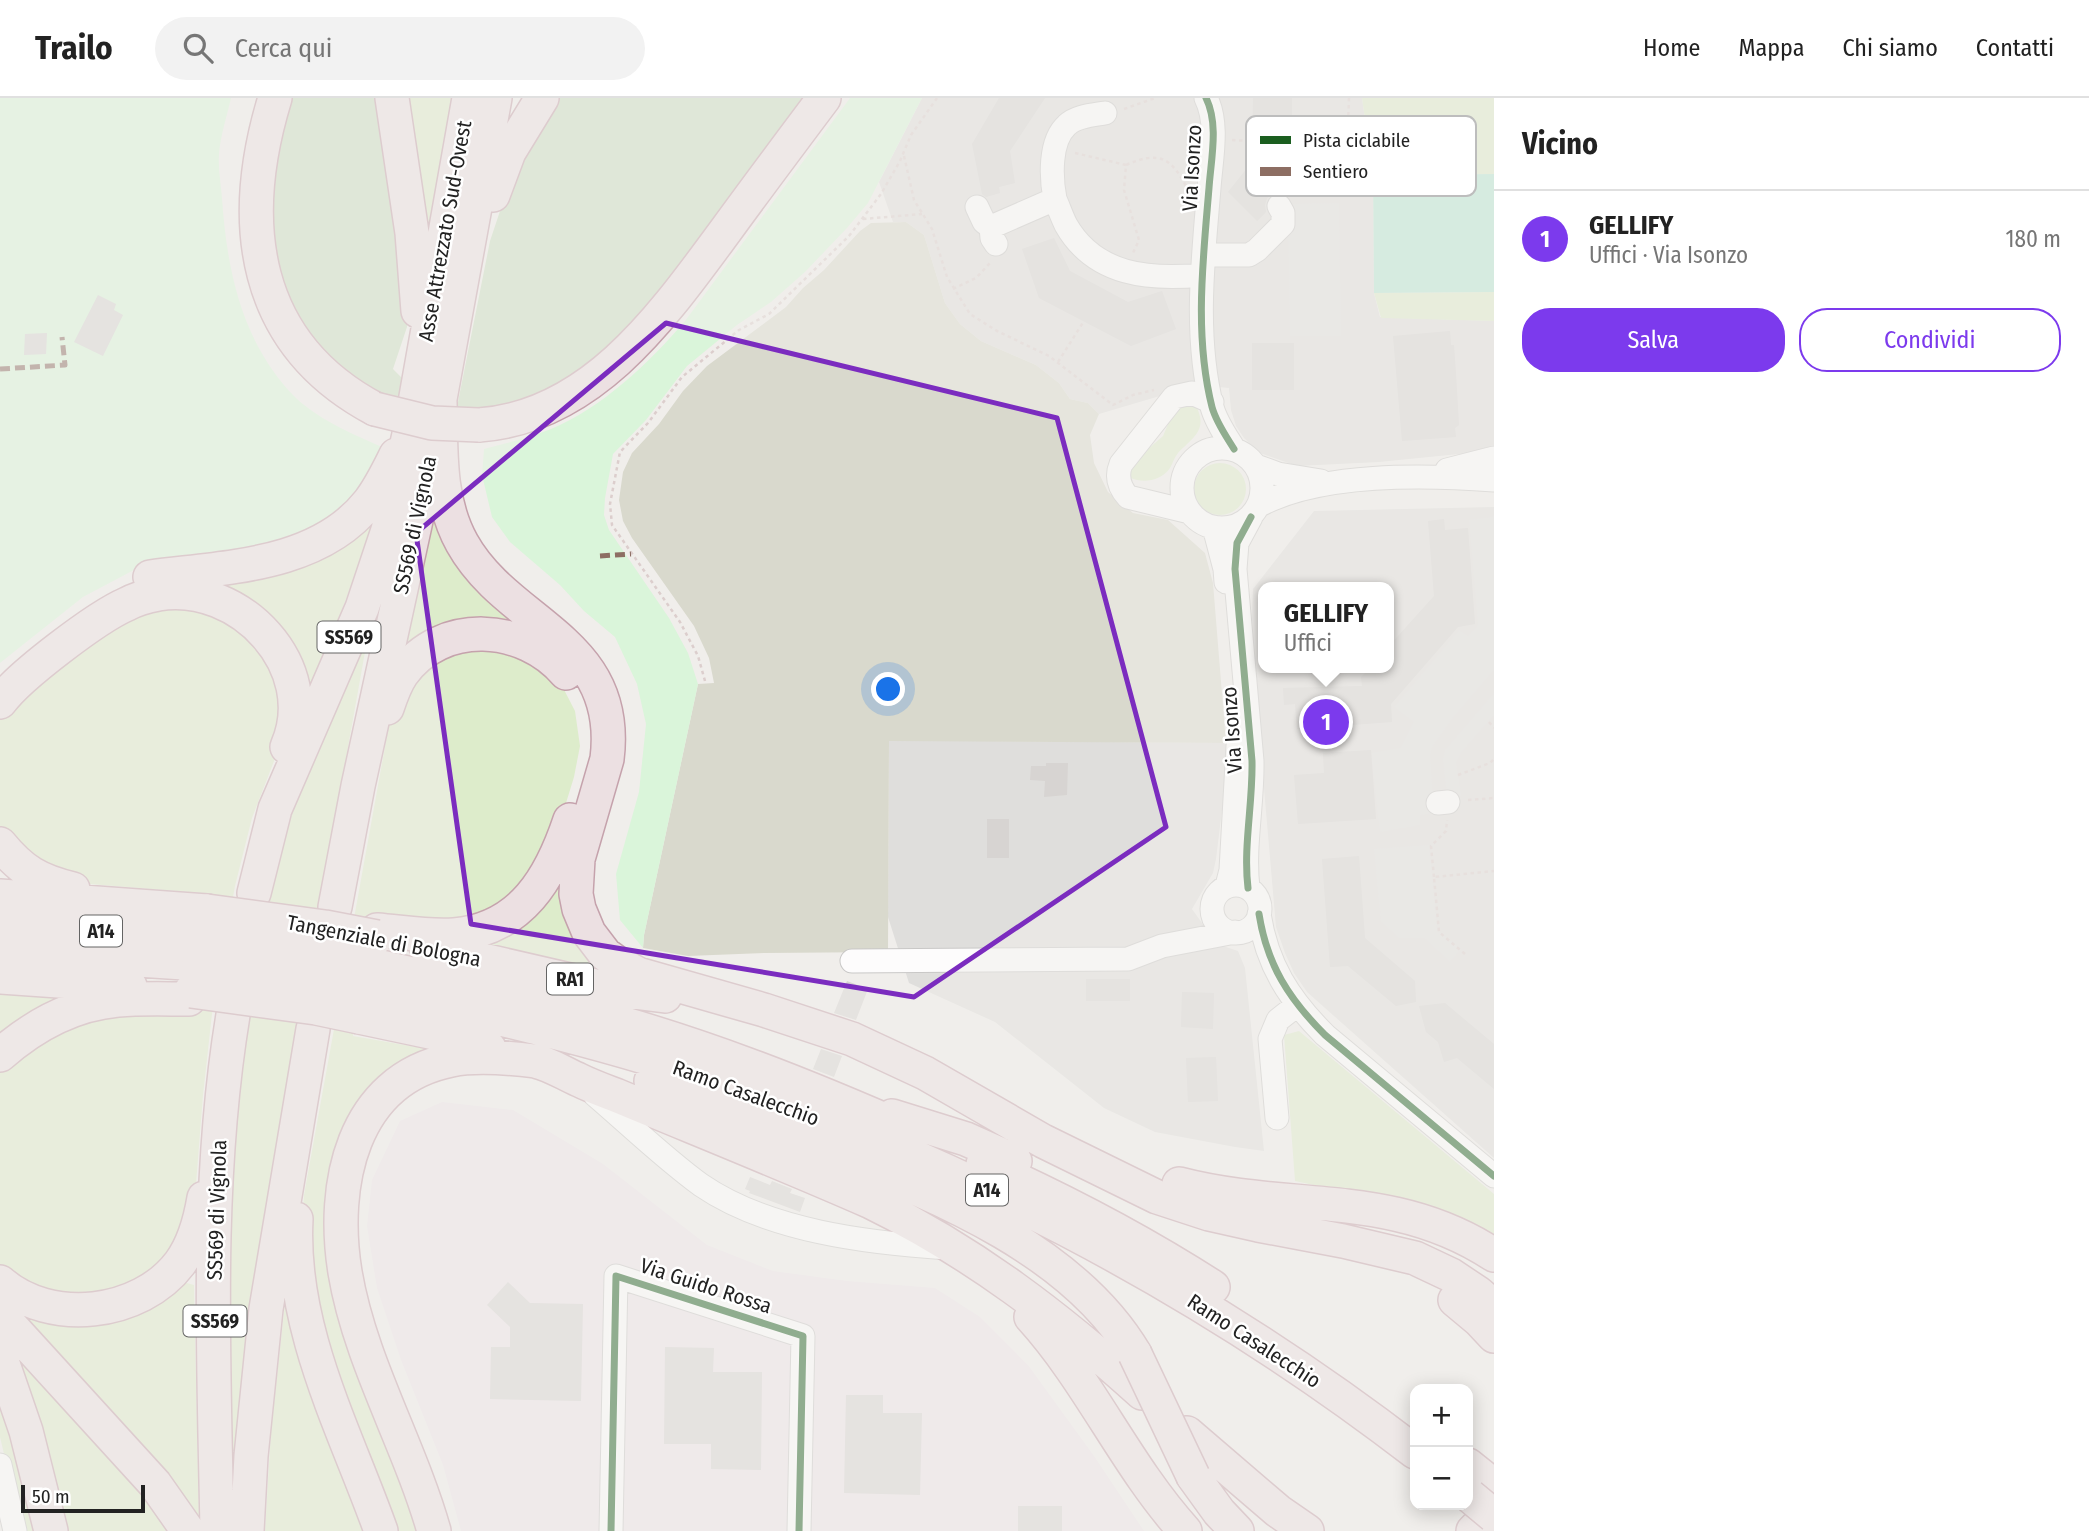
<!DOCTYPE html>
<html lang="it">
<head>
<meta charset="utf-8">
<style>
  body { margin:0; font-family:"Fira Sans Condensed",sans-serif; background:#f2f2f2; color:#222 }
  .controls { position:absolute; right:21px; bottom:21px; display:grid; overflow:hidden; border-radius:14px; box-shadow:0 4px 18px #0003 }
  .controls button { width:63px; height:63px; display:grid; place-items:center; padding:0; border:0; border-bottom:2px solid #e0e0e0; background:#fff; color:#222; font:35px sans-serif }
  .scale { position:absolute; left:21px; bottom:18px; width:124px; box-sizing:border-box; padding-left:7px; border:4px solid #222; border-top:0; font-size:19px; line-height:24px; white-space:nowrap; color:#222; -webkit-text-stroke:5px #fff; paint-order:stroke }
  .you { position:absolute; left:889px; top:592px; width:24px; height:24px; margin:-18px; border:5px solid #fff; border-radius:50%; background:#1a73e8; box-shadow:0 0 0 10px #1a73e833 }
  .badge { display:grid; place-items:center; width:46px; height:46px; border-radius:50%; background:#7c3aed; color:#fff; font-size:23px; font-weight:700 }
  .pin { position:absolute; translate:-50% -50%; border:4px solid #fff; box-shadow:0 2px 7px #0006 }
  .popup { position:absolute; left:1258px; top:484px; width:136px; height:91px; box-sizing:border-box; display:grid; place-content:center; border-radius:14px; background:#fff; filter:drop-shadow(0 2px 5px #0005); font-size:23px; white-space:nowrap; color:#767676 }
  .popup b { font-size:26px; color:#222 }
  .popup::after { content:''; position:absolute; left:50%; top:100%; margin-left:-14px; border:14px solid transparent; border-top-color:#fff }
  .list { margin:0; padding:0; list-style:none }
  h2 { display:flex; justify-content:space-between; align-items:center; height:91px; margin:0; padding:0 28px; font-size:30px }
  h2 small { font-size:23px; font-weight:400; color:#767676 }
  .list li { display:grid; grid-template-columns:46px 1fr auto; gap:21px; align-items:center; box-sizing:border-box; height:98px; padding:0 28px; border-top:2px solid #e0e0e0 }
  .list b { display:block; font-size:26px; white-space:nowrap }
  .list p { margin:0; font-size:23px; white-space:nowrap; color:#767676 }
  .list em { font-size:23px; font-style:normal; color:#767676 }
  .actions { display:flex; gap:14px; padding:21px 28px }
  .actions a { flex:1; padding:16px 0; border:2px solid #7c3aed; border-radius:28px; text-align:center; font-size:24px; color:#7c3aed }
  .actions .main { background:#7c3aed; color:#fff }
  .icon { flex:none; width:38px; height:38px; fill:none; stroke:currentColor; stroke-width:2; stroke-linecap:round; stroke-linejoin:round }
  .map { position:relative; flex:none; width:1494px; height:1433px; overflow:hidden }
  header { display:flex; align-items:center; gap:42px; box-sizing:border-box; height:98px; padding:0 35px; background:#fff; border-bottom:2px solid #e0e0e0 }
  header strong { font-size:33px }
  nav { display:flex; gap:38px; margin-inline-start:auto; font-size:24px }
  .search { width:490px; height:63px; background:#f2f2f2; display:flex; align-items:center; gap:18px; box-sizing:border-box; padding:0 24px; border-radius:38px; color:#767676; font-size:26px }
  main { display:flex }
  aside { flex:1; background:#fff }
  .map>svg:first-child { display:block }
  .residential { fill:#dfdedc; fill-rule:evenodd }
  .industrial { fill:#ede4e9 }
  .construction { fill:#d9d9cd }
  .grass { fill:#ddeccb }
  .forest { fill:#cbdec1 }
  .park { fill:#daf5da }
  .pitch { fill:#b7e6d2 }
  .parking { fill:#e0dfde }
  .building { fill:#d7d4d2 }
  .lines { fill:none; stroke-linecap:round; stroke-linejoin:round }
  .minor-casing { stroke:#c9c8c7; stroke-width:25 }
  .highway-casing { stroke:#c5a2ac; stroke-width:36 }
  .path { stroke:#dccecd; stroke-width:2.5; stroke-dasharray:3.5 3.5; stroke-linecap:butt }
  .minor { stroke:#fdfcfc; stroke-width:23 }
  .highway { stroke:#ece0e2; stroke-width:33 }
  .highway-bridge-casing { stroke:#c5a2ac; stroke-width:36; stroke-linecap:butt }
  .highway-bridge { stroke:#ece0e2; stroke-width:33 }
  .quiet { stroke:#8d6e63; stroke-width:5; stroke-dasharray:10 5; stroke-linecap:butt }
  .cycleway-casing { stroke:#fff; stroke-width:11 }
  .cycleway { stroke:#1b5e20; stroke-width:7 }
  .marked { fill:none; stroke:#7b2cbf; stroke-width:5; stroke-linejoin:round }
  .labels { text-anchor:middle; stroke-width:5; stroke-linejoin:round; paint-order:stroke }
  .shield { fill:#fff; stroke:#646464; stroke-width:2 }
  .shield-label { font-size:19px; font-weight:bold; fill:#222 }
  .street-label { font-size:21px; fill:#222; stroke:#fff }
  .key { fill:#fff; stroke:#bdbdbd; stroke-width:2 }
  .key-label { font-size:19px; fill:#222 }
</style>
</head>
<body>
<header>
<strong>Trailo</strong>
<div class="search"><svg class="icon" aria-label="search" viewBox="0 0 24 24"><circle cx="10" cy="10" r="6"/><path d="M15 15l6 6"/></svg>Cerca qui</div>
<nav><a>Home</a><a>Mappa</a><a>Chi siamo</a><a>Contatti</a></nav>
</header>
<main>
<div class="map">
<svg width="1494" height="1433" viewBox="0 0 1494 1433">
  <rect width="100%" height="100%" fill="#f0eeeb"/>
  <path class="residential" d="M 922,0 L 1362,0 L 1373,77 L 1374,195 L 1380,219 L 1494,223 L 1494,347 L 1469,355 L 1379,364 L 1297,368 L 1260,355 L 1244,340 L 1236,328 L 1231,312 L 1229,290 L 1197,287 L 1099,316 L 1088,305 L 1070,301 L 1059,285 L 1036,267 L 981,243 L 960,226 L 945,205 L 924,137 L 906,124 L 893,124 L 879,84 Z
    M 1494,409 L 1494,1060 L 1307,894 L 1294,875 L 1285,855 L 1276,829 L 1256,598 L 1252,520 L 1253,491 L 1314,413 ZM 1263,489 L 1389,489 L 1389,570 L 1263,570 Z
    M 889,642 L 1226,645 L 1225,688 L 1216,761 L 1213,775 L 1192,811 L 1217,846 L 1238,853 L 1245,870 L 1264,1053 L 1235,1049 L 1155,1034 L 1104,1010 L 995,924 L 909,885 L 888,819 Z"/>
  <path class="industrial" d="M 442,1004 L 513,1012 L 603,1066 L 707,1147 L 773,1173 L 847,1183 L 935,1190 L 980,1219 L 1028,1267 L 1094,1358 L 1144,1433 L 461,1433 L 443,1367 L 401,1262 L 377,1190 L 367,1128 L 372,1082 L 400,1023 Z"/>
  <path class="construction" d="M 906,124 L 924,137 L 945,205 L 960,226 L 981,243 L 1036,267 L 1059,285 L 1070,301 L 1088,305 L 1099,316 L 1090,337 L 1094,365 L 1108,394 L 1133,415 L 1168,422 L 1205,455 L 1213,485 L 1226,645 L 889,643 L 888,854 L 765,855 L 688,858 L 643,850 L 644,837 L 698,586 L 714,585 L 709,560 L 694,528 L 632,440 L 623,423 L 619,402 L 623,374 L 632,355 L 659,326 L 683,293 L 707,268 L 786,209 L 803,190 L 824,172 L 860,133 L 871,125 Z"/>
  <path class="grass" d="M 400,0 L 452,0 L 427,137 Z
    M 1362,0 L 1494,0 L 1494,76 L 1373,77 Z
    M 1494,194 L 1494,223 L 1381,220 L 1374,195 Z
    M 1185,304 L 1197,310 C 1208,333 1191,341 1178,355 C 1174,360 1173,365 1170,370 C 1162,382 1144,386 1131,380 L 1131,366 L 1163,338 L 1174,312 Z
    M1194 391a26 26 0 1 1 52 0a26 26 0 1 1-52 0Z
    M 435,413 L 560,553 L 414,547 L 407,545 L 405,541 Z
    M 368,423 L 374,428 L 336,527 L 307,594 L 206,490 Z
    M 165,505 L 235,521 L 279,573 L 281,645 L 252,720 L 235,788 L 212,916 L 203,997 L 195,1099 L 189,1131 L 152,1179 L 71,1202 L 0,1175 L 0,965 L 78,916 L 192,912 L 213,796 L 65,784 L 0,733 L 0,617 L 118,521 Z
    M 361,540 L 367,543 L 298,928 L 228,1433 L 229,1070 L 264,799 L 290,708 Z
    M 494,545 L 559,582 L 575,613 L 580,648 L 574,679 L 558,731 L 529,788 L 467,827 L 375,820 L 353,938 L 439,953 L 335,1079 L 424,1433 L 391,1433 L 332,1274 L 302,1124 L 304,1097 L 390,621 L 432,559 Z
    M 558,779 L 603,874 L 481,845 Z
    M 0,896 L 66,899 L 0,945 Z
    M 1299,933 L 1494,1096 L 1494,1145 L 1374,1100 L 1295,1083 L 1284,937 Z
    M 183,1184 L 194,1187 L 199,1425 L 3,1208 Z
    M 286,1196 L 373,1433 L 265,1433 L 271,1332 Z
    M 6,1236 L 178,1433 L 59,1433 Z
    M 0,1281 L 41,1433 L 22,1433 L 0,1339 Z"/>
  <path class="forest" d="M 281,0 L 381,0 L 407,197 L 407,229 L 393,271 L 402,280 L 397,311 L 335,277 L 268,175 Z
    M 559,0 L 807,0 L 654,215 L 548,302 L 455,319 L 490,143 L 506,95 Z"/>
  <path class="park" d="M 0,0 L 231,0 C 227,18 220,39 219,57 C 218,71 221,86 222,100 C 227,173 242,246 296,300 C 322,324 357,338 389,352 L 330,428 L 263,452 L 134,472 L 83,499 L 0,565 Z
    M 850,0 L 922,0 L 868,105 L 847,130 L 805,174 L 771,204 L 737,227 L 687,268 L 646,322 L 613,356 L 605,400 L 604,417 L 609,432 L 669,520 L 688,555 L 698,586 L 644,837 L 643,850 L 620,822 L 616,776 L 639,694 L 646,626 L 637,586 L 615,539 L 584,513 L 560,487 L 510,444 L 492,419 L 482,377 L 484,351 C 507,345 529,340 551,331 C 602,310 650,264 685,223 Z"/>
  <path class="pitch" d="M 1494,76 L 1494,194 L 1374,195 L 1373,77 Z"/>
  <path class="parking" d="M 1339,105 L 1341,238 L 1290,238 L 1288,106 Z
    M 1494,416 L 1494,572 L 1452,621 L 1432,649 L 1430,658 L 1434,715 L 1420,717 L 1420,727 L 1380,734 L 1371,655 L 1401,650 L 1414,624 L 1394,609 L 1459,532 L 1468,538 L 1478,527 L 1469,422 L 1492,419 Z
    M 1494,595 L 1494,617 L 1460,656 L 1456,664 L 1461,698 L 1447,699 L 1443,661 L 1445,652 Z
    M 1429,747 L 1437,832 L 1461,851 L 1450,864 L 1424,840 L 1399,840 L 1381,824 L 1374,751 Z"/>
  <path class="building" d="M 999,0 L 1045,0 L 1010,53 L 1015,85 L 999,89 L 1000,95 L 986,99 L 982,96 L 972,46 Z
    M 1253,0 L 1292,0 L 1292,88 L 1284,95 L 1273,96 L 1267,100 L 1265,107 L 1266,114 L 1257,123 L 1228,94 L 1252,64 Z
    M 1054,140 L 1070,173 L 1128,204 L 1162,193 L 1176,231 L 1131,248 L 1039,200 L 1022,151 Z
    M 98,197 L 116,206 L 114,212 L 123,217 L 103,258 L 74,244 Z
    M 1450,233 L 1451,247 L 1454,247 L 1456,276 L 1459,327 L 1455,330 L 1456,339 L 1402,343 L 1393,238 Z
    M 47,235 L 46,256 L 24,257 L 25,236 Z
    M 1252,245 L 1294,245 L 1294,292 L 1252,292 Z
    M 1444,421 L 1445,432 L 1468,430 L 1475,526 L 1458,529 L 1391,606 L 1392,624 L 1297,631 L 1295,606 L 1284,607 L 1283,590 L 1362,588 L 1361,579 L 1370,570 L 1389,570 L 1389,548 L 1434,498 L 1428,423 Z
    M 1371,652 L 1376,721 L 1298,726 L 1294,677 L 1324,675 L 1323,655 Z
    M 1046,665 L 1068,665 L 1067,697 L 1044,699 L 1045,683 L 1030,682 L 1031,668 L 1046,668 Z
    M 987,721 L 1009,721 L 1009,760 L 987,760 Z
    M 1359,758 L 1365,840 L 1415,883 L 1416,904 L 1396,908 L 1348,868 L 1330,869 L 1322,761 Z
    M 1086,881 L 1130,881 L 1130,903 L 1086,903 Z
    M 847,883 L 868,891 L 856,922 L 834,915 Z
    M 1182,894 L 1214,895 L 1213,931 L 1181,929 Z
    M 1445,905 L 1494,946 L 1494,991 L 1457,960 L 1444,964 L 1438,944 L 1426,934 L 1419,908 Z
    M 821,951 L 842,958 L 834,979 L 813,971 Z
    M 1216,959 L 1218,1003 L 1188,1004 L 1186,960 Z
    M 750,1079 L 770,1087 L 772,1083 L 792,1091 L 790,1095 L 805,1100 L 800,1114 L 749,1095 L 750,1093 L 745,1091 Z
    M 508,1184 L 530,1205 L 583,1206 L 581,1303 L 490,1301 L 491,1249 L 510,1249 L 510,1229 L 487,1207 Z
    M 665,1249 L 714,1250 L 713,1274 L 762,1274 L 761,1372 L 711,1371 L 711,1346 L 664,1346 Z
    M 846,1297 L 883,1297 L 883,1315 L 922,1315 L 920,1397 L 844,1395 Z
    M 1018,1408 L 1062,1408 L 1062,1433 L 1018,1433 Z"/>
  <g class="lines">
    <g class="minor-casing">
      <path id="minor" d="M 1206,0 C 1219,26 1211,61 1209,90 C 1203,162 1194,237 1212,309 C 1216,324 1226,338 1234,351
        M 1055,101 C 1051,80 1049,43 1067,27 C 1076,18 1093,17 1105,15
        M 977,109 L 984,124 L 991,129
        M 996,146 L 992,140 L 991,129 L 1055,101 C 1059,110 1062,119 1066,127 C 1095,178 1150,182 1202,177
        M 1204,157 L 1249,157 L 1257,152 L 1283,126 L 1283,115 L 1279,108
        M1182 390a40 40 0 1 1 80 0a40 40 0 1 1-80 0Z
        M 1256,368 L 1278,376 L 1321,383
        M 1447,372 L 1494,360
        M 1258,408 C 1320,374 1425,377 1494,382
        M 1190,414 L 1128,399 C 1119,389 1116,378 1121,366 L 1174,299 L 1192,295 L 1212,304
        M 1214,429 L 1225,471 L 1226,484
        M 1438,705 L 1448,704
        M1212 811a24 24 0 1 1 48 0a24 24 0 1 1-48 0Z
        M 1227,788 L 1231,772 L 1238,648
        M 1248,790 C 1243,749 1253,705 1252,663 L 1235,471 L 1237,445 L 1251,419
        M 1259,816 C 1267,867 1289,901 1325,937 L 1494,1078
        M 852,863 L 1128,861 L 1162,848 L 1235,834
        M 595,997 C 630,1027 664,1060 701,1087 C 768,1133 868,1145 947,1150
        M 1277,1020 L 1270,941 L 1278,922 L 1297,907
        M 0,1367 L 15,1433
        M 611,1433 L 616,1178 L 803,1238 L 799,1433"/>
    </g>
    <g class="highway-casing">
      <path id="highway" d="M 275,0 C 237,124 251,245 375,311
        M 392,0 L 412,135 L 418,213
        M 493,97 L 509,54 L 542,0
        M 440,304 C 441,352 438,402 462,445 C 508,528 622,541 607,661 L 578,761 L 576,796 L 579,811 L 589,835 L 605,856 L 616,864 L 638,876 L 764,912 L 852,941 L 925,975 L 1043,1043 L 1157,1099 L 1209,1116 L 1258,1127 L 1343,1143 L 1415,1160 L 1451,1177 L 1478,1195 L 1494,1209
        M 479,327 C 593,319 664,216 726,132 C 758,88 791,44 824,0
        M 150,479 C 224,469 318,469 369,404 C 380,390 388,373 396,357
        M 0,604 C 19,578 97,519 127,506 C 136,501 148,498 158,496 C 240,482 322,569 287,649
        M 387,610 C 391,598 395,586 402,576 C 442,520 524,526 566,575
        M 0,746 C 22,773 39,783 73,791
        M 254,795 L 275,711 L 362,510 L 388,432 L 411,327 L 469,0
        M 0,798 L 207,813
        M 335,809 L 358,688 L 427,372 L 495,0
        M 0,828 L 100,833 L 202,842
        M 377,832 C 402,834 429,839 454,837 C 522,831 551,779 570,722
        M 426,849 L 609,891 L 665,898
        M 0,853 L 199,866
        M 369,866 C 438,883 508,895 577,913 C 692,942 803,986 912,1034
        M 0,879 L 130,888
        M 364,891 C 472,913 581,938 686,972 C 948,1057 1197,1186 1415,1354
        M 359,919 L 430,934 L 489,950
        M 0,957 C 33,928 73,906 118,902 C 141,900 166,901 189,901
        M 651,983 C 707,1004 763,1027 819,1050 C 930,1095 1071,1148 1135,1256
        M 892,1018 L 966,1041 L 1015,1063
        M 983,1066 C 1063,1102 1140,1142 1213,1189
        M 1179,1086 C 1290,1115 1392,1090 1494,1157
        M 296,1121 C 290,1231 345,1332 381,1433
        M 0,1184 C 50,1228 140,1218 180,1165 C 194,1146 200,1124 204,1100
        M 1455,1202 L 1479,1222 L 1494,1238
        M 0,1216 L 155,1386 L 188,1433
        M 1031,1219 C 1090,1284 1126,1368 1185,1433
        M 0,1257 L 26,1333 L 51,1433
        M 1187,1335 L 1278,1413 L 1307,1433
        M 1468,1367 L 1494,1388
        M 1193,1378 L 1219,1414 L 1237,1433
        M 217,1433 C 214,1262 205,1087 233,917
        M 247,1433 L 251,1358 L 266,1211 L 313,931
        M 434,1433 C 409,1345 360,1264 345,1174 C 331,1088 351,982 451,962 C 475,957 511,960 535,963 C 550,966 565,976 579,982 C 591,988 605,993 618,998 C 702,1033 787,1067 871,1104 C 973,1154 1058,1219 1142,1295
        M 1473,1433 L 1479,1427"/>
    </g>
    <path class="path" d="M 1124,11 L 1155,0
      M 1232,42 L 1249,43 L 1251,35 L 1348,33
      M 1075,55 L 1126,67 L 1124,92 L 1139,142 L 1133,155
      M 904,58 L 914,102 L 932,131 L 947,179 L 970,216 L 997,233 L 1049,258 L 1113,307 L 1133,297 L 1154,292
      M 1126,67 C 1160,52 1172,60 1188,92
      M 1348,92 L 1355,78 C 1346,52 1348,27 1349,0
      M 863,121 L 922,116
      M 953,191 L 976,180 L 990,165
      M 1058,264 L 1084,223
      M 705,583 L 698,558 L 680,524 L 612,427 L 610,406 L 620,354 L 648,325 L 682,279 L 739,232 L 769,216 L 849,138 L 881,96 L 900,63 L 911,37 L 937,0
      M 1489,624 L 1494,630
      M 1458,677 L 1490,665 L 1494,661
      M 1468,702 L 1494,700
      M 1434,779 L 1431,748 L 1446,733 L 1447,722
      M 1465,856 L 1439,834 L 1434,779 L 1494,773"/>
    <use href="#minor" class="minor"/>
    <use href="#highway" class="highway"/>
    <g class="highway-bridge-casing">
      <path id="highway-bridge" d="M 375,311 L 432,325 L 479,327
        M 207,813 L 325,829 L 377,839
        M 202,842 L 295,853 L 369,866
        M 199,866 L 364,891
        M 191,893 L 316,910 L 359,919
        M 1135,1256 L 1193,1378
        M 1470,1398 L 1494,1418"/>
    </g>
    <use href="#highway-bridge" class="highway-bridge"/>
    <path class="quiet" d="M 0,271 L 65,267 L 62,239
      M 600,458 L 631,456"/>
    <g class="cycleway-casing">
      <path id="cycleway" d="M 1206,0 C 1219,26 1211,61 1209,90 C 1203,162 1194,237 1212,309 C 1216,324 1226,338 1234,351
        M 1248,790 C 1243,749 1253,705 1252,663 L 1235,471 L 1237,445 L 1251,419
        M 1259,816 C 1267,867 1289,901 1325,937 L 1494,1078
        M 611,1433 L 616,1178 L 803,1238 L 799,1433"/>
    </g>
    <use href="#cycleway" class="cycleway"/>
  </g>
  <path d="M0 0H1494V1433H0ZM 666,225 L 1057,320 L 1166,729 L 914,899 L 471,826 L 416,435 Z" fill="#f0eeeb" fill-opacity=".55" fill-rule="evenodd"/>
  <path class="marked" d="M 666,225 L 1057,320 L 1166,729 L 914,899 L 471,826 L 416,435 Z"/>
  <g class="labels">
    <g class="shield">
      <rect x="317.5" y="523.5" width="63" height="31" rx="5"/>
      <rect x="80" y="817.5" width="42" height="31" rx="5"/>
      <rect x="547" y="865.5" width="46" height="31" rx="5"/>
      <rect x="966" y="1076.5" width="42" height="31" rx="5"/>
      <rect x="183.5" y="1207.5" width="63" height="31" rx="5"/>
    </g>
    <g class="shield-label">
      <text x="349" y="546">SS569</text>
      <text x="101" y="840">A14</text>
      <text x="570" y="888">RA1</text>
      <text x="987" y="1099">A14</text>
      <text x="215" y="1230">SS569</text>
    </g>
    <g class="street-label">
      <text transform="translate(1192 70) rotate(-87)" y="7">Via Isonzo</text>
      <text transform="translate(445 133) rotate(-80)" y="7">Asse Attrezzato Sud-Ovest</text>
      <text transform="translate(415 427) rotate(-78)" y="7">SS569 di Vignola</text>
      <text transform="translate(1232 632) rotate(-94)" y="7">Via Isonzo</text>
      <text transform="translate(384 843) rotate(11)" y="7">Tangenziale di Bologna</text>
      <text transform="translate(746 995) rotate(20)" y="7">Ramo Casalecchio</text>
      <text transform="translate(217 1112) rotate(-88)" y="7">SS569 di Vignola</text>
      <text transform="translate(706 1188) rotate(18)" y="7">Via Guido Rossa</text>
      <text transform="translate(1254 1243) rotate(33)" y="7">Ramo Casalecchio</text>
    </g>
  </g>
  <rect x="1246" y="18" width="230" height="80" rx="10" class="key"/>
  <rect x="1260" y="38" width="31" height="8" fill="#1b5e20"/>
  <rect x="1260" y="69" width="31" height="9" fill="#8d6e63"/>
  <g class="key-label">
    <text x="1303" y="49">Pista ciclabile</text>
    <text x="1303" y="80">Sentiero</text>
  </g>
</svg>
<div class="controls">
<button>+</button>
<button>−</button>
</div>
<div class="scale">50 m</div>
<div class="you"></div>
<div class="pin badge" style="left:1326px;top:624px">1</div>
<div class="popup"><b>GELLIFY</b>Uffici</div>
</div>
<aside>
<h2>Vicino<small></small></h2>
<ul class="list">
<li><span class="badge">1</span><div><b>GELLIFY</b><p>Uffici · Via Isonzo</p></div><em>180 m</em></li>
</ul>
<div class="actions"><a class="main">Salva</a><a>Condividi</a></div>
</aside>
</main>
</body>
</html>
